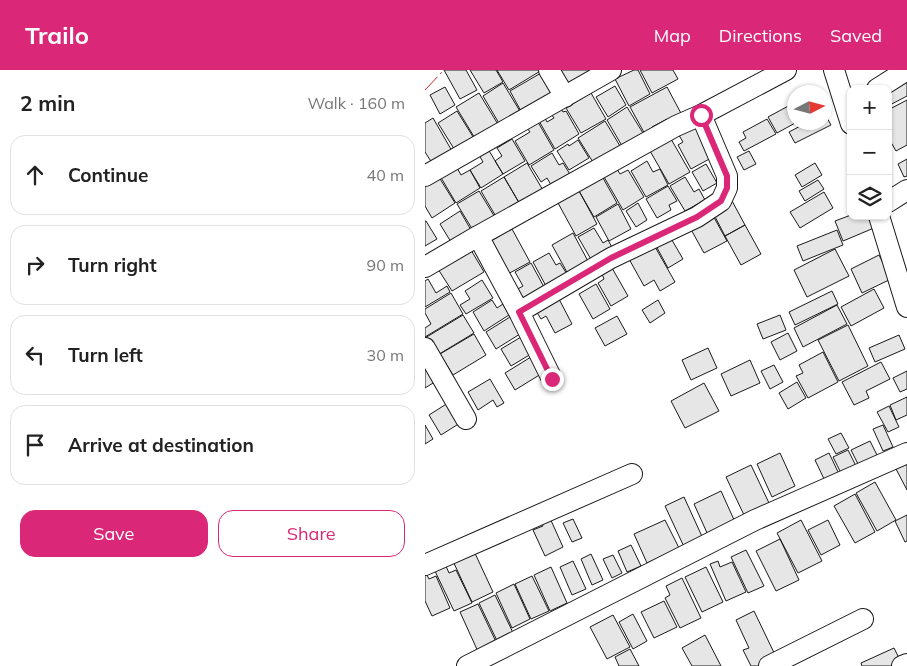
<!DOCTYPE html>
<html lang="en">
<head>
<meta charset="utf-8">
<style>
  body { margin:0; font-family:Mulish,sans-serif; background:#f2f2f2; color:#222 }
  .controls { position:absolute; right:15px; top:15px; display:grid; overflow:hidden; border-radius:10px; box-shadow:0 1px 4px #0004 }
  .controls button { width:45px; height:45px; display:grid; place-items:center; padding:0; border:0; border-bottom:1px solid #e0e0e0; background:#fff; color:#222; font:25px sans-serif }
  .compass { position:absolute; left:362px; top:15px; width:45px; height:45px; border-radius:50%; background:#fff; box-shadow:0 1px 4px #0004; rotate:84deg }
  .stop { position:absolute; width:15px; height:15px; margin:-11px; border:4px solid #db2777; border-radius:50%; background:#fff }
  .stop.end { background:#db2777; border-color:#fff; box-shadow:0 1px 5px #0008 }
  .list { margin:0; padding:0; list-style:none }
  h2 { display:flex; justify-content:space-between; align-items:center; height:65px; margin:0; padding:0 20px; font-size:21px }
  h2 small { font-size:16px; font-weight:400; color:#767676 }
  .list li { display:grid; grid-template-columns:32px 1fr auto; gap:15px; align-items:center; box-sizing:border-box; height:80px; margin:0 10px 10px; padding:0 10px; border:1px solid #e0e0e0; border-radius:15px }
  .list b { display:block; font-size:19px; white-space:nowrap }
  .list em { font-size:16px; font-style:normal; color:#767676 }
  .actions { display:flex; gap:10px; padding:15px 20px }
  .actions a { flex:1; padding:11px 0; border:1px solid #db2777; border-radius:15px; text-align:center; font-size:18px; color:#db2777 }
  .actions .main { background:#db2777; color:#fff }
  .icon { flex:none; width:28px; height:28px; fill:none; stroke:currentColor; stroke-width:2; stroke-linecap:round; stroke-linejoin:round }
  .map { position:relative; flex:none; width:482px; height:596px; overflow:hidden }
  header { display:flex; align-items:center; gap:30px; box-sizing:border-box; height:70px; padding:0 25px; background:#db2777; color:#fff }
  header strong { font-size:24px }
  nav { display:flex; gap:28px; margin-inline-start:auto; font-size:18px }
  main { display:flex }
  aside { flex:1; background:#fff }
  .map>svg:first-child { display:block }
  .building { fill:#e6e6e6; stroke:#1a1a1a }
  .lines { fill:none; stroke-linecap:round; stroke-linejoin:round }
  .minor-casing { stroke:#1a1a1a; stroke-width:22 }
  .minor { stroke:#fff; stroke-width:20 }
  .power { stroke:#c62828; stroke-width:1; stroke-dasharray:18 4 2.5 4; stroke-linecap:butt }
  .route { stroke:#db2777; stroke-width:6 }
</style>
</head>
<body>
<header>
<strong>Trailo</strong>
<nav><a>Map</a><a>Directions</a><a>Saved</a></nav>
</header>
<main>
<aside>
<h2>2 min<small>Walk · 160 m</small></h2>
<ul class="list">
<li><svg class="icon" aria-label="ahead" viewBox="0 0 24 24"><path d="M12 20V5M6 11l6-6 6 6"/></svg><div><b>Continue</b></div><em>40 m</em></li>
<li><svg class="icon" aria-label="right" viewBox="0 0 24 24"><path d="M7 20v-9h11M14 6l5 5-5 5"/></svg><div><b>Turn right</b></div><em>90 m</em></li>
<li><svg class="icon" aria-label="left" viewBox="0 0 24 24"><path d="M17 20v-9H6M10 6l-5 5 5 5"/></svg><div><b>Turn left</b></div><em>30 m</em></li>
<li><svg class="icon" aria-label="arrive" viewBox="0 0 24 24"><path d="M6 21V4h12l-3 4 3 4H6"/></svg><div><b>Arrive at destination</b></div></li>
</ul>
<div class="actions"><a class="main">Save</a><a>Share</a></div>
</aside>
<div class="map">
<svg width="482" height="596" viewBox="0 0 482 596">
  <rect width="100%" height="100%" fill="#fff"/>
  <path class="building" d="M 19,0 L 41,0 L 52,20 L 35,29 Z
    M 45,0 L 71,0 L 78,12 L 59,23 Z
    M 72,0 L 117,0 L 84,20 Z
    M 134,0 L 177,0 L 144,18 Z
    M 209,0 L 213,0 L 225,24 L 204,36 L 190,9 Z
    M 215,0 L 248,0 L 253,9 L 227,23 Z
    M 116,3 L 129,25 L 97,43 L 85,21 Z
    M 482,8 L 482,26 L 463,36 L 463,19 Z
    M 78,13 L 96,43 L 75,55 L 58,26 Z
    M 190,16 L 201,35 L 183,47 L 171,27 Z
    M 20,17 L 30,35 L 15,44 L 5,25 Z
    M 242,17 L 258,47 L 245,54 L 242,49 L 227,57 L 229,61 L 221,66 L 205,37 Z
    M 54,23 L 74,56 L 51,70 L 31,37 Z
    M 166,23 L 181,49 L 156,63 L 141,38 Z
    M 482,30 L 482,75 L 471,81 L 463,67 L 463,40 Z
    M 367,34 L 370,38 L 370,52 L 372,52 L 352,63 L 343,47 Z
    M 202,37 L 221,68 L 200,81 L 182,50 Z
    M 136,39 L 138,42 L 141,41 L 154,64 L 130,79 L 114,51 L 120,48 L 122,52 L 129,48 L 126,44 Z
    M 32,41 L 50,70 L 31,82 L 13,53 Z
    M 400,44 L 406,55 L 370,73 L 364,62 L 383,52 L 400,52 Z
    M 8,48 L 27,81 L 7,93 L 0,82 L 0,53 Z
    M 342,49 L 351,64 L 319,81 L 314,72 L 321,68 L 318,62 Z
    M 180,51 L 198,81 L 171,97 L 153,68 Z
    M 113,52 L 129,80 L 104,95 L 90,71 L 105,62 L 102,58 Z
    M 269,52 L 288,87 L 266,99 L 253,75 L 258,72 L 252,62 Z
    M 87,69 L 100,91 L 78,104 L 70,91 L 77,86 L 72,78 Z
    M 246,69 L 265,102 L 244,114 L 225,81 Z
    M 153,70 L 164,88 L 144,100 L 132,81 L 143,74 L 144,76 Z
    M 63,79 L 78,104 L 56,118 L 45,100 L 58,92 L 54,85 Z
    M 324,81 L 331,94 L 319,100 L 312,87 Z
    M 127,83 L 134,95 L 138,93 L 148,109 L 129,120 L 122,108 L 116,112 L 106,96 Z
    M 482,89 L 482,106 L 479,107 L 473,94 Z
    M 222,91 L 228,102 L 235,99 L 243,115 L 221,127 L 206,101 Z
    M 102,93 L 119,122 L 96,136 L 79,107 Z
    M 390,93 L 397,105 L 377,117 L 370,105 Z
    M 281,94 L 292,113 L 278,121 L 267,102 Z
    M 31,96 L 36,105 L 45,100 L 55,118 L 31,133 L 15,106 Z
    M 192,99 L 195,104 L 203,100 L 219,127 L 198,140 L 179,107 Z
    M 12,104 L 30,133 L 7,148 L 0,136 L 0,111 Z
    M 79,107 L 96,136 L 73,150 L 56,121 Z
    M 260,107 L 269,122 L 274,119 L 280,130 L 260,141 L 245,116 Z
    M 178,108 L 192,133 L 169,147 L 154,121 Z
    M 393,110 L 399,119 L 380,131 L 374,121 Z
    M 243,116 L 252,131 L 244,135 L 246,140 L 232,148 L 221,129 Z
    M 54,121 L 71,149 L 49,162 L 32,134 Z
    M 154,121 L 172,154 L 151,166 L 133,133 Z
    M 399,122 L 408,138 L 375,158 L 365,142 Z
    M 306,129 L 320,155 L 300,166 L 286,139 Z
    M 213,133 L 222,150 L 211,157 L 201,141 Z
    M 193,134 L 206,159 L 184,171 L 171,147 Z
    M 35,141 L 46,160 L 26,172 L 15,154 Z
    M 286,142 L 302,171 L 279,183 L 263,154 Z
    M 426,145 L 426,146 L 444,146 L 449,158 L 418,171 L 410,151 Z
    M 0,151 L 1,151 L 12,169 L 0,176 Z
    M 320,155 L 336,184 L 316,195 L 300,166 Z
    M 169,158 L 178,173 L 183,170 L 188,179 L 167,191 L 153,167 Z
    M 87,159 L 105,192 L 79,206 L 61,174 Z
    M 412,160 L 418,175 L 378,191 L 372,176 Z
    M 148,163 L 164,193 L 143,204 L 127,175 Z
    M 244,165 L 258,189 L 243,198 L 230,174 Z
    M 229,175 L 250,212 L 235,221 L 229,210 L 219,216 L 204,189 Z
    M 410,179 L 424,206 L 382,227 L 369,200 Z
    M 46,180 L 59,202 L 27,221 L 13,199 Z
    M 124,183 L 131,195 L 135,193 L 142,204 L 121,216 L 108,192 Z
    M 454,185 L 466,209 L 437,223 L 426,199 Z
    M 106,193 L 119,217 L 96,230 L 91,220 L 98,216 L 90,202 Z
    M 187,198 L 203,226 L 186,236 L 173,213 L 179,209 L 177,204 Z
    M 3,209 L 11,223 L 22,216 L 25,222 L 0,237 L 0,211 Z
    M 57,210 L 68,228 L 41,244 L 35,235 L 45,229 L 40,221 Z
    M 171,214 L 185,239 L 168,249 L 154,224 Z
    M 449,219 L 459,238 L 426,256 L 416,237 Z
    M 407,221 L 413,234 L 370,255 L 364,242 Z
    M 26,223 L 38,244 L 0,267 L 0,258 L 6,254 L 0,243 L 0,239 Z
    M 134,229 L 147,254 L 130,263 L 121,246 L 116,249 L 111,241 Z
    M 67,230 L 72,238 L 78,234 L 84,245 L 59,261 L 48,242 Z
    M 233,230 L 240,243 L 225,253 L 217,240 Z
    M 412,235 L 422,254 L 378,277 L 369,258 Z
    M 38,245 L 49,263 L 11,286 L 0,268 Z
    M 355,245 L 361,260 L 338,269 L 332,254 Z
    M 192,246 L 202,264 L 180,276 L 170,258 Z
    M 85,247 L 95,264 L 71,279 L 61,262 Z
    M 423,255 L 443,296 L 414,311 L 393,270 Z
    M 363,263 L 372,281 L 355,290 L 346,272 Z
    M 49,264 L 61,285 L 28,305 L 15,284 Z
    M 474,265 L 480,279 L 450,292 L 444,278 Z
    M 96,267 L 106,284 L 86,296 L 76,279 Z
    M 283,278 L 292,298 L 266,310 L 257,290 Z
    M 398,282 L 413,312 L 383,328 L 371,306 L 378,303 L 374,295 Z
    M 106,287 L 116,304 L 90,320 L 80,303 Z
    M 325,290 L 335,313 L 306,326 L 296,304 Z
    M 456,292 L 465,309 L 441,321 L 444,328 L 429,335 L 417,312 Z
    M 0,293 L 13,310 L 0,318 Z
    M 349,295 L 358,312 L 345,319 L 336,301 Z
    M 482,301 L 482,319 L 475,322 L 468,308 Z
    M 65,309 L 79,333 L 72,337 L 68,330 L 53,340 L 43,322 Z
    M 372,312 L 381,328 L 363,339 L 354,323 Z
    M 279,313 L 294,341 L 260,358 L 246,331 Z
    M 482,327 L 482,345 L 471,350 L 465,335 Z
    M 23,333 L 35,353 L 16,365 L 4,345 Z
    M 464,336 L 474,357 L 463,362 L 452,342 Z
    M 0,355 L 8,369 L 0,374 Z
    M 458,355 L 468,377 L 458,381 L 448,359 Z
    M 416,363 L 424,378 L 411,384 L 403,369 Z
    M 445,371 L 454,389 L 435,398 L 426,380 Z
    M 423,380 L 431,396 L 416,403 L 408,387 Z
    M 355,383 L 370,416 L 347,427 L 332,394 Z
    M 404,383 L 414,404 L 400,411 L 390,390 Z
    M 482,394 L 482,420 L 471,399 Z
    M 326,395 L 344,433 L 319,445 L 301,407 Z
    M 450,412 L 471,450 L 452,461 L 431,423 Z
    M 296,421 L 310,452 L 283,465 L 269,434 Z
    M 430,424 L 450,462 L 430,473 L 409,436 Z
    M 259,427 L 280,473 L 261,481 L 240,436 Z
    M 482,445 L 482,471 L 480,472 L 470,451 Z
    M 124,446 L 138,477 L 120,486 L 108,460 L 118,456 L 115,450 Z
    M 148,449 L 157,468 L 147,472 L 138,453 Z
    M 240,450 L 254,478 L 222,493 L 209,464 Z
    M 376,450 L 397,491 L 373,503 L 352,463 Z
    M 403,450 L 415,475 L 396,485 L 383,460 Z
    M 355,469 L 374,510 L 351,521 L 331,481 Z
    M 206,475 L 216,496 L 202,502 L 193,481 Z
    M 48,479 L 68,522 L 47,532 L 27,489 Z
    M 321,480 L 339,516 L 323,523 L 306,487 Z
    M 166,484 L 178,510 L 167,515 L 156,489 Z
    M 188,485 L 197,503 L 187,508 L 178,489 Z
    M 148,491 L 161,519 L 147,525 L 135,497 Z
    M 293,491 L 295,497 L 307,492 L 321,522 L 301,531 L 285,494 Z
    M 20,494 L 24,503 L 31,500 L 47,533 L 29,541 L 9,499 Z
    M 126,497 L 142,533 L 125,541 L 109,505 Z
    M 281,497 L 298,532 L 277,542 L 260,507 Z
    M 1,503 L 4,509 L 11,506 L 25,538 L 7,546 L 0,531 L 0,504 Z
    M 107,506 L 124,541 L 106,549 L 90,514 Z
    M 257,508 L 276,548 L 255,558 L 240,528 L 245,525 L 241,516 Z
    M 89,514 L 105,549 L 87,558 L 71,523 Z
    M 70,525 L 91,569 L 75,577 L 54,533 Z
    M 239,531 L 252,557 L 229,568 L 216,542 Z
    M 53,534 L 74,578 L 55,586 L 35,542 Z
    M 329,541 L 352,589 L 338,596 L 326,596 L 318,580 L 324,578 L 311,550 Z
    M 208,544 L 222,571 L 208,579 L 194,552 Z
    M 188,545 L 205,577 L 182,589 L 165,557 Z
    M 280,565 L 296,596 L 267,596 L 257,578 Z
    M 469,578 L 477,594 L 472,596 L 437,596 L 436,593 Z
    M 205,579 L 214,596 L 194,596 L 190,587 Z"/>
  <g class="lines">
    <g class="minor-casing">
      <path id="minor" d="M 124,0 L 140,27
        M 409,0 L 426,54
        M 452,19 L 482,0
        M 0,106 L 186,0
        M 463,132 L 482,120
        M 454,146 L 482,237
        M 53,166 L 94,242 L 127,309
        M 0,197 L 53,166 L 251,56 L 276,45
        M 94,242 L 186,188 L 272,147 L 296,131 L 302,118 L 302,106 L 276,45 L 361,0
        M 0,278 L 41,349
        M 0,495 L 207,404
        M 42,596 L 330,450 L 482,383
        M 344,596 L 438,549
        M 477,596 L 482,594"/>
    </g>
    <use href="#minor" class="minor"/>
    <path class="power" d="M 0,20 L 19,0"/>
  </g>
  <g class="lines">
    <path class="route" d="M 127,309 L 94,242 L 186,188 L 272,147 L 296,131 L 302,118 L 302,106 L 276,45"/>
  </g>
</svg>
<div class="controls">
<button>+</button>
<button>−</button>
<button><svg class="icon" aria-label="layers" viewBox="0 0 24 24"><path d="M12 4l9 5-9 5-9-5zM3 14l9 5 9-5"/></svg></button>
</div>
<svg class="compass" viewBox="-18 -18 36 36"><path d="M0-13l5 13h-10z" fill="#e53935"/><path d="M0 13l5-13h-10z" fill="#767676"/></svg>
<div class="stop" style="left:276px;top:45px"></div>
<div class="stop end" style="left:127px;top:309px"></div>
</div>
</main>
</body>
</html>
